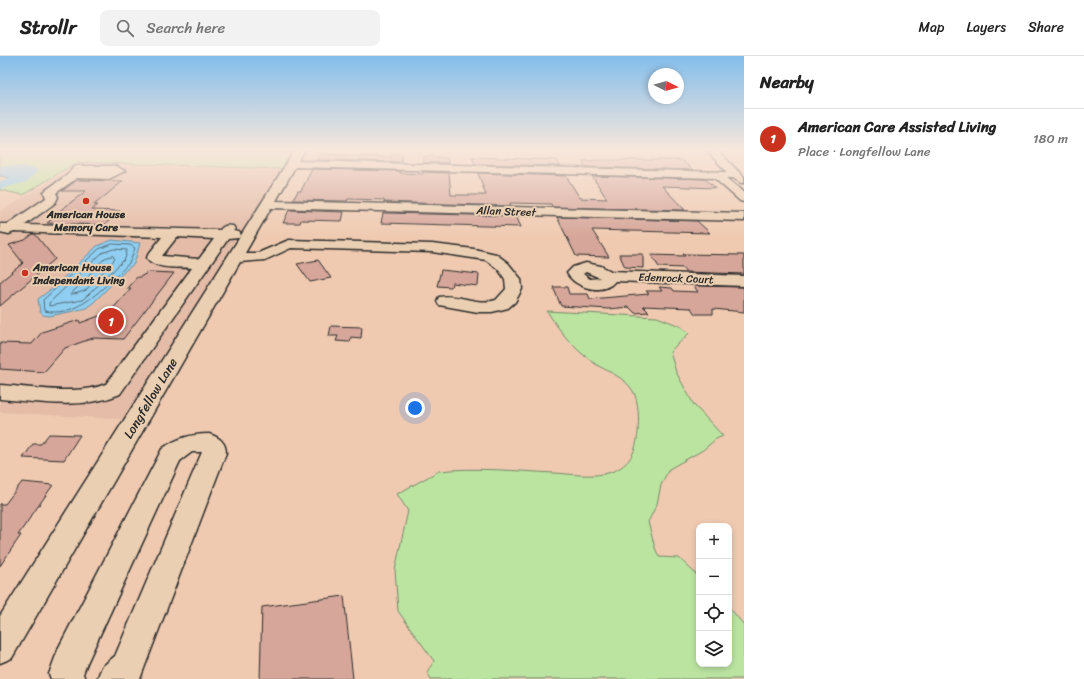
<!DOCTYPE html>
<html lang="en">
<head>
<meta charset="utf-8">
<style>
  body { margin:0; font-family:Sriracha,sans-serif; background:#f2f2f2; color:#222 }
  .controls { position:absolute; right:12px; bottom:12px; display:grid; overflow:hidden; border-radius:8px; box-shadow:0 2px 6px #0003 }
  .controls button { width:36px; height:36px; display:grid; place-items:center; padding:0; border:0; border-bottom:1px solid #e0e0e0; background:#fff; color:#222; font:20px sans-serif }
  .compass { position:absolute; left:648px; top:12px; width:36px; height:36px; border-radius:50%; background:#fff; box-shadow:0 2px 6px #0003; rotate:95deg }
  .you { position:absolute; left:415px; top:352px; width:14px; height:14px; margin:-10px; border:3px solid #fff; border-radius:50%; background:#1a73e8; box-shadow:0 0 0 6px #1a73e833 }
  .badge { display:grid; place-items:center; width:26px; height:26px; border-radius:50%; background:#c8321e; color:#fff; font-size:13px; font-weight:700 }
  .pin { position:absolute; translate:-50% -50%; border:2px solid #fff; box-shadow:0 1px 4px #0006 }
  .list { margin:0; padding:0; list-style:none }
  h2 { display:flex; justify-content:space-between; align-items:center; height:52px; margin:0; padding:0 16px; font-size:17px }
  h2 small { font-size:13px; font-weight:400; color:#767676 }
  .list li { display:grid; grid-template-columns:26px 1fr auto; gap:12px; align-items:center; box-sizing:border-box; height:60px; padding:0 16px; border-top:1px solid #e0e0e0 }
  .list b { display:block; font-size:15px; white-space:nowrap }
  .list p { margin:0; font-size:13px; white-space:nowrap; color:#767676 }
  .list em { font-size:13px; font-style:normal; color:#767676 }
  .icon { flex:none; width:22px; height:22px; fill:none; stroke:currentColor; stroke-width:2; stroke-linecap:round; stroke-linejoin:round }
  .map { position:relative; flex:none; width:744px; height:623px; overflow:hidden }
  header { display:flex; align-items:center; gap:24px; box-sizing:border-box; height:56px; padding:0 20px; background:#fff; border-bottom:1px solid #e0e0e0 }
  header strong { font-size:19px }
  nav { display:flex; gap:22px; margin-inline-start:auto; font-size:14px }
  .search { width:280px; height:36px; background:#f2f2f2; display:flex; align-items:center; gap:10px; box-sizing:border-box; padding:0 14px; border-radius:8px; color:#767676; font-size:15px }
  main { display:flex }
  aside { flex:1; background:#fff }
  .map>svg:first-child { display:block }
  .built { fill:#e4bca7 }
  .green { fill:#bbe4a1; stroke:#738866 }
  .water { fill:#8fcef0; stroke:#678da1 }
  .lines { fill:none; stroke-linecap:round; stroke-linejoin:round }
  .shore { stroke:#536c7a; stroke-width:1 }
  .river { fill:#8fcef0; fill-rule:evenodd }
  .building { fill:#d6a69a; stroke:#2b2b2b }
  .minor-casing { stroke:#2b2b2b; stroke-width:3 }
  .minor { fill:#ebcfb2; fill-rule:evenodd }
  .poi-dot { fill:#c8321e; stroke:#ebcfb2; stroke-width:1.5 }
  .labels { text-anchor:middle; stroke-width:4; stroke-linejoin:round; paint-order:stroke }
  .far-street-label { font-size:11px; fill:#2b2b2b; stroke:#ebcfb2 }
  .far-poi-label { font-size:11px; font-weight:bold; fill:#2b2b2b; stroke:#ebcfb2 }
  .street-label { font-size:13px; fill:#2b2b2b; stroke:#ebcfb2 }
</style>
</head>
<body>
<header>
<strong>Strollr</strong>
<div class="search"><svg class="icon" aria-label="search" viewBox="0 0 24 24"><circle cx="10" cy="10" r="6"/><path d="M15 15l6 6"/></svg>Search here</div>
<nav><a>Map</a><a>Layers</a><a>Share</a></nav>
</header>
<main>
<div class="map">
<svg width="744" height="623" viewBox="0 0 744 623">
  <rect width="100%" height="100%" fill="#efcab1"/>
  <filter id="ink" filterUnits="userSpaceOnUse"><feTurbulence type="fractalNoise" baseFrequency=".025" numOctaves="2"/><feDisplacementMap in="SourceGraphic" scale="8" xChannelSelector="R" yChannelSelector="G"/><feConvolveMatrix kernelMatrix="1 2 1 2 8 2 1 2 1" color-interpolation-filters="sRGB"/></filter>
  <g filter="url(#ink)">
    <path class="built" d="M 79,107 L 285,114 L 134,364 L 0,356 L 0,156 Z"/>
    <path class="green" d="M 13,94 L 295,94 L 284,113 L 77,106 L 23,139 L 0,134 L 0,132 L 25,125 L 26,114 L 0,115 L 0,95 Z
      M 547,255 L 657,261 L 680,270 L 689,277 C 684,284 676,288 670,296 L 676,316 L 694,349 L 723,380 L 716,383 L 703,394 L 669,413 L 661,429 L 657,448 L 648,466 L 655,492 L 659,501 L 679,502 L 699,521 L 699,608 L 729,608 L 729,551 L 744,569 L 744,623 L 431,623 L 427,616 L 434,605 L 398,555 L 395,514 L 408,455 L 397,438 L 439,415 C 477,411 515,415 554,417 C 572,418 594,422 611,416 C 631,409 636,395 638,376 C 639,365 639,345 633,335 C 624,320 607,316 594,307 C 574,293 560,276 547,255 Z"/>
    <path class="water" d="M 26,114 L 34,118 L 25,125 L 0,132 L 0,128 L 10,122 L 0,120 L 0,115 Z
      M 112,184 L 140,187 L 134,208 L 127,213 L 94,246 L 86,252 L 69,256 L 49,260 L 43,259 L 40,256 L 38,243 L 53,232 L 97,190 Z"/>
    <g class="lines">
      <path class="shore" d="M 113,188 L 130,189 L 135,192 C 133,196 132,203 129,207 C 125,212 119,217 114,222 C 95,240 73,261 44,255 L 43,244 L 99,193 Z
        M 114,193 L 127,194 L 125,203 L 88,239 L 82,244 L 49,250 L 49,247 L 102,197 Z
        M 113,200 L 115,203 L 85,235 L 70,239 L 105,202 Z"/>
      <path class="river" d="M 0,110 L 24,110 L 36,113 L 37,116 L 26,126 L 0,133 L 0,125 L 20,118 L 0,118 Z"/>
    </g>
    <path class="building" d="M 320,98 L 388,101 L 391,101 L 392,98 L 402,98 L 401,106 L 317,104 Z
      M 426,100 L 447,102 L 448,107 L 423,107 L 423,102 Z
      M 472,101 L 557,104 L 561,110 L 475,108 Z
      M 602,104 L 681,104 L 693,114 L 586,111 L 582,105 Z
      M 312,113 L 400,115 L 400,117 L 423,118 L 423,116 L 449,117 L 451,139 L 486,139 L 478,117 L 566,120 L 580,142 L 607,143 L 592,120 L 705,123 L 716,132 L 662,130 L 685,154 L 552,151 L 551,148 L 510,147 L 511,150 L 384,146 L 384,144 L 348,143 L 347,145 L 293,144 L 298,135 L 301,135 Z
      M 77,124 L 123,125 L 94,149 L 98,149 L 92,154 L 120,155 L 104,169 L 47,167 L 58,159 L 54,159 L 86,135 L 62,135 Z
      M 289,154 L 344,156 L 342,165 L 301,164 L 300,167 L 283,167 Z
      M 383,157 L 516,160 L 521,171 L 381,167 Z
      M 557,161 L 697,165 L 710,177 L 592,174 L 609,201 L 576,200 Z
      M 33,178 L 35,178 L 55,203 L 0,250 L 0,226 L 23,207 L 9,189 L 25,184 Z
      M 619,198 L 643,198 L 643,212 L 625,211 Z
      M 683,198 L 744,199 L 744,218 L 686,216 L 683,212 L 659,211 L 651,199 L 685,200 Z
      M 318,204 L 331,222 L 310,226 L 297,208 Z
      M 441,214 L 479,218 L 478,230 L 452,227 L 451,231 L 437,230 Z
      M 149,216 L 174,217 L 123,283 L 93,282 L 65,292 L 44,316 L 0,313 L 0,287 L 32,288 L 42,276 L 79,264 L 80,267 L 99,260 L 102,265 L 131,232 L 127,232 L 137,221 L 140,221 Z
      M 694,230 L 744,231 L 744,256 L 713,253 L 713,258 L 695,258 L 691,252 L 643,250 L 649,256 L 635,257 L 629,251 L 609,253 L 561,250 L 553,231 L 567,231 L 569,238 L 588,238 L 590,243 L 649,238 L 646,235 L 662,235 L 659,231 L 672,232 L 674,235 L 698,236 Z
      M 331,270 L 362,271 L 361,282 L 351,281 L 350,286 L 336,285 L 338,280 L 329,280 Z
      M 49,378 L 80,379 L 64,404 L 23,402 L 33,388 L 41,388 Z
      M 22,426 L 53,429 L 18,479 L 21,479 L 0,510 L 0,448 L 5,448 Z
      M 344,540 L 353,623 L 260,623 L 262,551 Z"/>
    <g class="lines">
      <g class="minor-casing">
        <path id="minor" d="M 295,94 L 305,94 L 298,105 L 727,116 L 706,94 L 717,94 L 744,121 L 744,127 L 741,127 L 733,122 L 726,122 L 744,136 L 744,146 L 740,145 L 714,122 L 295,111 L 276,145 L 744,157 L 744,165 L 271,152 L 245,197 L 258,197 L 289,184 L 432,188 L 474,193 L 496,198 L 508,207 L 521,223 L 522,233 L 515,246 L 508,252 L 492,256 L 478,256 L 439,249 L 437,245 L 439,241 C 458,237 477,250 496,244 L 506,233 L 505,223 L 498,213 L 486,204 L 432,196 L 291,192 L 265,204 L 240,206 L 12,602 L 0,607 L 0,560 Z
          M 78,110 L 116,110 L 125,115 L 109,123 L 77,122 L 56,137 L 58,141 L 55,147 L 25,169 L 220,174 C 224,169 227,169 233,170 L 235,173 L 233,175 L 239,176 L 241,179 L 239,182 L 228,183 L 120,338 C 83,354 40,346 0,343 L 0,329 C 31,331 77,340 106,328 L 192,212 C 179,211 155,214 147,202 L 148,199 L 162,181 L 14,176 L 9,178 L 0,176 L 0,168 L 8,168 L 46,142 L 44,136 L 46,134 L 67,119 L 74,111 ZM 177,181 L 214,183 L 199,203 L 162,200 Z
          M 586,207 L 601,210 L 611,215 L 744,220 L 744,230 L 615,225 C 603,240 575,232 567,217 L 573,211 ZM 586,216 L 600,222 L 590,223 L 583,218 Z
          M 209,378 C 219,381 226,386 226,397 L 140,623 L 97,623 L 102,611 L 115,600 L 202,396 L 192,396 L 180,405 L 87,607 L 83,618 L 85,623 L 51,623 L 49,618 L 59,591 L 162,393 C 176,382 192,378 209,378 Z"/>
      </g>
      <use href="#minor" class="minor"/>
    </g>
  </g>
  <linearGradient id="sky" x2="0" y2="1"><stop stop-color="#84beeb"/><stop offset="0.52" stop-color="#f8e7dc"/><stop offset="1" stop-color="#f8e7dc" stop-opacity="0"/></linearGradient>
  <rect width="744" height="181" fill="url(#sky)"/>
  <g class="poi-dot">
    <circle cx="86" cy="145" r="4"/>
    <circle cx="25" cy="217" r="4"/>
  </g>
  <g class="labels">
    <g class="far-street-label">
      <text transform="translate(506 155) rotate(2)" y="4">Allan Street</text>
      <text transform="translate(676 222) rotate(2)" y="4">Edenrock Court</text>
    </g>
    <g class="far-poi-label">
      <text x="86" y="162">American House<tspan x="86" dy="13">Memory Care</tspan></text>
      <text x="33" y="215" text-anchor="start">American House<tspan x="33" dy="13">Independant Living</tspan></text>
    </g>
    <g class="street-label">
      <text transform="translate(150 342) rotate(-59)" y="5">Longfellow Lane</text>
    </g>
  </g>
</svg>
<div class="controls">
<button>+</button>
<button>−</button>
<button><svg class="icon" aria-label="locate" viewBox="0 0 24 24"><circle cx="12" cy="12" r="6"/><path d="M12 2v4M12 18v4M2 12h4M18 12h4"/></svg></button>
<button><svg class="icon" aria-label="layers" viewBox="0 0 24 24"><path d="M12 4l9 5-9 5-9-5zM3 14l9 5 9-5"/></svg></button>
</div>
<svg class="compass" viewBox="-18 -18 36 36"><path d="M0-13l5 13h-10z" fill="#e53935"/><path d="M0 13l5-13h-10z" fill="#767676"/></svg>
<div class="you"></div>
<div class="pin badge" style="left:111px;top:265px">1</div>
</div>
<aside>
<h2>Nearby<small></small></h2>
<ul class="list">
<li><span class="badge">1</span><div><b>American Care Assisted Living</b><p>Place · Longfellow Lane</p></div><em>180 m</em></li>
</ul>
</aside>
</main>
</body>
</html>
